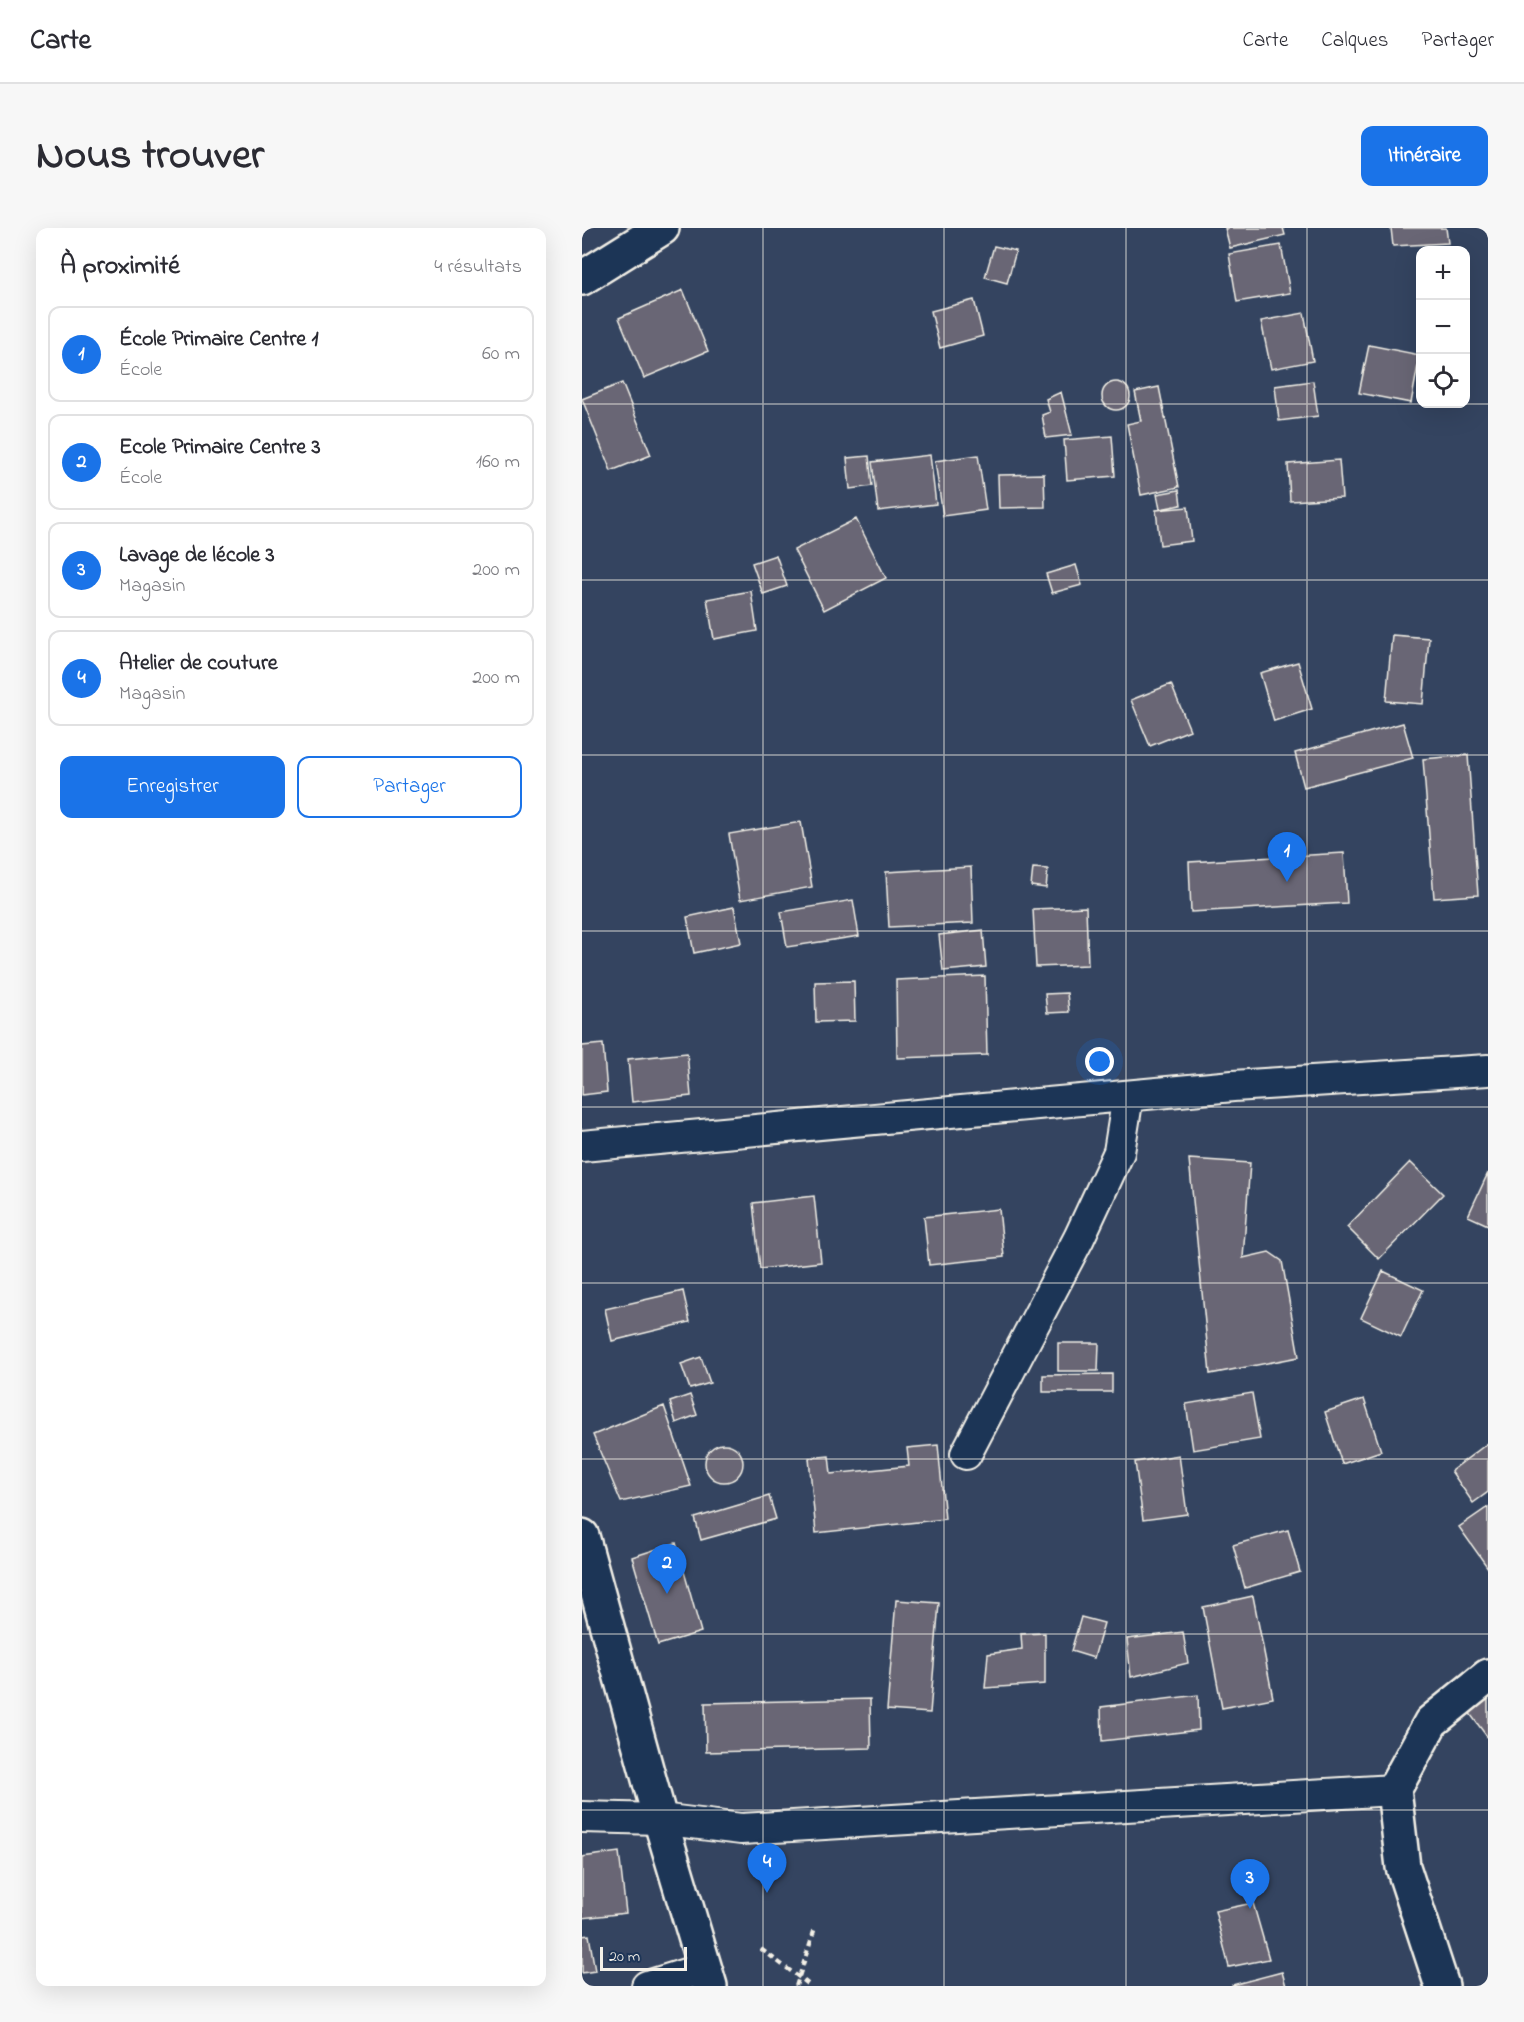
<!DOCTYPE html>
<html lang="fr">
<head>
<meta charset="utf-8">
<style>
  body { margin:0; font-family:"Indie Flower",sans-serif; background:#f7f7f7; color:#2b2b33 }
  .controls { position:absolute; right:18px; top:18px; display:grid; overflow:hidden; border-radius:12px; box-shadow:0 6px 24px #0002 }
  .controls button { width:54px; height:54px; display:grid; place-items:center; padding:0; border:0; border-bottom:2px solid #e1e1e2; background:#fff; color:#2b2b33; font:30px sans-serif }
  .scale { position:absolute; left:18px; bottom:15px; width:87px; box-sizing:border-box; padding-left:6px; border:3px solid #f4f1e8; border-top:0; font-size:16px; line-height:21px; white-space:nowrap; color:#f4f1e8; -webkit-text-stroke:4px #1d3557; paint-order:stroke }
  .you { position:absolute; left:518px; top:834px; width:21px; height:21px; margin:-15px; border:4px solid #fff; border-radius:50%; background:#1a73e8; box-shadow:0 0 0 9px #1a73e833 }
  .badge { display:grid; place-items:center; width:39px; height:39px; border-radius:50%; background:#1a73e8; color:#fff; font-size:20px; font-weight:700 }
  .pin { position:absolute; translate:-50% -50px; filter:drop-shadow(0 2px 3px #0008) }
  .pin::after { content:''; position:absolute; top:32px; width:21px; height:18px; background:inherit; clip-path:polygon(0 0,100% 0,50% 100%) }
  .list { margin:0; padding:0; list-style:none }
  h2 { display:flex; justify-content:space-between; align-items:center; height:78px; margin:0; padding:0 24px; font-size:26px }
  h2 small { font-size:20px; font-weight:400; color:#7c7c81 }
  .list li { display:grid; grid-template-columns:39px 1fr auto; gap:18px; align-items:center; box-sizing:border-box; height:96px; margin:0 12px 12px; padding:0 12px; border:2px solid #e1e1e2; border-radius:12px }
  .list b { display:block; font-size:22px; white-space:nowrap }
  .list p { margin:0; font-size:20px; white-space:nowrap; color:#7c7c81 }
  .list em { font-size:20px; font-style:normal; color:#7c7c81 }
  .actions { display:flex; gap:12px; padding:18px 24px }
  .actions a { flex:1; padding:14px 0; border:2px solid #1a73e8; border-radius:12px; text-align:center; font-size:21px; color:#1a73e8 }
  .actions .main { background:#1a73e8; color:#fff }
  .icon { flex:none; width:33px; height:33px; fill:none; stroke:currentColor; stroke-width:2; stroke-linecap:round; stroke-linejoin:round }
  .map { position:relative; flex:none; width:906px; height:1758px; overflow:hidden; border-radius:12px }
  header { display:flex; align-items:center; gap:36px; box-sizing:border-box; height:84px; padding:0 30px; background:#fff; border-bottom:2px solid #e1e1e2 }
  header strong { font-size:28px }
  nav { display:flex; gap:33px; margin-inline-start:auto; font-size:21px }
  .intro { display:flex; align-items:center; justify-content:space-between; box-sizing:border-box; height:144px; padding:0 36px }
  h1 { margin:0; font-size:42px }
  .button { padding:15px 27px; border-radius:12px; background:#1a73e8; color:#fff; font-size:21px; font-weight:700 }
  main { display:flex; gap:36px; padding:0 36px }
  aside { flex:1; background:#fff; border-radius:12px; box-shadow:0 6px 24px #0002 }
  .map>svg:first-child { display:block }
  .building { fill:#696674; stroke:#f4f1e8; stroke-width:1.5 }
  .lines { fill:none; stroke-linecap:round; stroke-linejoin:round }
  .minor-casing { stroke:#f4f1e8; stroke-width:34 }
  .tertiary-casing { stroke:#f4f1e8; stroke-width:38 }
  .path { stroke:#f4f1e8; stroke-width:4; stroke-dasharray:6 4.5; stroke-linecap:butt }
  .minor { stroke:#1d3557; stroke-width:30 }
  .tertiary { stroke:#1d3557; stroke-width:33 }
  .grid { fill:none; stroke:#f4f1e8; stroke-width:1.5; stroke-opacity:0.55 }
</style>
</head>
<body>
<header>
<strong>Carte</strong>
<nav><a>Carte</a><a>Calques</a><a>Partager</a></nav>
</header>
<div class="intro"><h1>Nous trouver</h1><a class="button">Itinéraire</a></div>
<main>
<aside>
<h2>À proximité<small>4 résultats</small></h2>
<ul class="list">
<li><span class="badge">1</span><div><b>École Primaire Centre 1</b><p>École</p></div><em>60 m</em></li>
<li><span class="badge">2</span><div><b>Ecole Primaire Centre 3</b><p>École</p></div><em>160 m</em></li>
<li><span class="badge">3</span><div><b>Lavage de lécole 3</b><p>Magasin</p></div><em>200 m</em></li>
<li><span class="badge">4</span><div><b>Atelier de couture</b><p>Magasin</p></div><em>200 m</em></li>
</ul>
<div class="actions"><a class="main">Enregistrer</a><a>Partager</a></div>
</aside>
<div class="map">
<svg width="906" height="1758" viewBox="0 0 906 1758">
  <rect width="100%" height="100%" fill="#344460"/>
  <filter id="ink" filterUnits="userSpaceOnUse"><feTurbulence type="fractalNoise" baseFrequency=".0167" numOctaves="2"/><feDisplacementMap in="SourceGraphic" scale="12" xChannelSelector="R" yChannelSelector="G"/><feConvolveMatrix kernelMatrix="1 2 1 2 8 2 1 2 1" color-interpolation-filters="sRGB"/></filter>
  <g filter="url(#ink)">
    <path class="building" d="M 643,0 L 701,0 L 703,7 L 648,20 Z
      M 809,0 L 864,0 L 866,15 L 811,18 Z
      M 699,17 L 708,65 L 655,74 L 647,26 Z
      M 412,18 L 434,23 L 425,55 L 403,49 Z
      M 101,62 L 126,123 L 62,150 L 37,90 Z
      M 392,72 L 401,108 L 358,120 L 349,83 Z
      M 722,85 L 731,133 L 689,141 L 679,93 Z
      M 787,117 L 838,127 L 829,175 L 777,165 Z
      M 731,153 L 736,188 L 697,193 L 693,158 Z
      M520 168a14 14 0 1 1 28 0a14 14 0 1 1-28 0Z
      M 40,155 L 69,227 L 29,243 L 0,171 Z
      M 577,159 L 597,259 L 559,267 L 545,196 L 559,193 L 553,164 Z
      M 479,164 L 490,207 L 464,210 L 460,187 L 468,184 L 464,171 Z
      M 530,208 L 533,248 L 485,252 L 482,212 Z
      M 348,227 L 354,276 L 296,283 L 290,234 Z
      M 396,227 L 404,282 L 361,288 L 353,233 Z
      M 287,228 L 290,258 L 268,261 L 265,230 Z
      M 757,232 L 760,270 L 708,273 L 706,236 Z
      M 462,246 L 463,279 L 417,280 L 416,247 Z
      M 597,262 L 599,277 L 578,281 L 575,266 Z
      M 606,279 L 610,313 L 578,317 L 574,282 Z
      M 274,291 L 304,350 L 242,382 L 212,322 Z
      M 194,327 L 205,358 L 181,366 L 170,335 Z
      M 494,337 L 500,357 L 470,365 L 464,346 Z
      M 169,363 L 175,403 L 132,411 L 125,371 Z
      M 810,407 L 847,410 L 841,476 L 804,473 Z
      M 716,434 L 730,481 L 692,493 L 678,445 Z
      M 589,456 L 608,502 L 568,518 L 549,472 Z
      M 821,495 L 831,530 L 722,559 L 713,525 Z
      M 886,527 L 896,667 L 852,670 L 841,531 Z
      M 219,594 L 230,659 L 158,672 L 147,606 Z
      M 762,625 L 765,675 L 609,684 L 607,634 Z
      M 389,639 L 391,695 L 307,699 L 304,644 Z
      M 451,640 L 466,641 L 464,660 L 449,658 Z
      M 271,672 L 277,708 L 205,719 L 199,684 Z
      M 152,679 L 159,715 L 112,725 L 105,689 Z
      M 504,679 L 506,737 L 454,739 L 451,681 Z
      M 401,702 L 404,739 L 361,743 L 357,707 Z
      M 403,748 L 405,827 L 315,830 L 314,752 Z
      M 272,753 L 273,793 L 234,794 L 233,754 Z
      M 485,765 L 487,784 L 465,785 L 463,766 Z
      M 21,816 L 25,864 L 0,867 L 0,818 Z
      M 105,825 L 109,868 L 50,874 L 46,831 Z
      M 607,931 L 668,935 L 661,1030 L 687,1024 L 700,1033 L 717,1129 L 628,1146 Z
      M 828,934 L 861,966 L 797,1031 L 765,999 Z
      M 906,945 L 906,997 L 886,988 Z
      M 232,968 L 239,1034 L 178,1041 L 171,975 Z
      M 417,981 L 422,1029 L 347,1037 L 342,989 Z
      M 801,1043 L 841,1062 L 819,1109 L 779,1090 Z
      M 101,1063 L 108,1094 L 30,1113 L 23,1081 Z
      M 476,1115 L 517,1115 L 516,1143 L 476,1143 Z
      M 119,1129 L 128,1155 L 108,1161 L 99,1136 Z
      M 530,1146 L 530,1164 L 461,1164 L 461,1147 Z
      M 670,1165 L 678,1211 L 611,1222 L 604,1176 Z
      M 108,1167 L 115,1187 L 94,1195 L 88,1174 Z
      M 782,1171 L 799,1223 L 760,1236 L 743,1184 Z
      M 82,1178 L 109,1258 L 39,1274 L 11,1207 Z
      M 906,1215 L 906,1264 L 891,1275 L 869,1243 Z
      M123 1235a19 19 0 1 1 38 0a19 19 0 1 1-38 0Z
      M 356,1217 L 363,1291 L 234,1305 L 227,1230 L 247,1228 L 249,1246 L 327,1238 L 325,1220 Z
      M 597,1227 L 605,1286 L 561,1292 L 553,1234 Z
      M 187,1268 L 194,1291 L 119,1312 L 113,1290 Z
      M 906,1279 L 906,1340 L 877,1299 Z
      M 706,1302 L 718,1344 L 663,1360 L 651,1317 Z
      M 94,1315 L 119,1404 L 76,1417 L 50,1329 Z
      M 671,1368 L 691,1470 L 640,1480 L 621,1379 Z
      M 314,1372 L 357,1375 L 348,1485 L 305,1482 Z
      M 499,1389 L 522,1395 L 512,1430 L 489,1423 Z
      M 601,1404 L 606,1435 L 549,1449 L 545,1411 Z
      M 463,1405 L 463,1456 L 403,1460 L 406,1426 L 440,1421 L 439,1406 Z
      M 616,1467 L 617,1502 L 520,1513 L 519,1479 Z
      M 906,1468 L 906,1510 L 886,1483 Z
      M 288,1471 L 289,1520 L 124,1524 L 123,1475 Z
      M 37,1624 L 44,1685 L 0,1690 L 0,1629 Z
      M 671,1675 L 687,1731 L 647,1739 L 633,1683 Z
      M 7,1707 L 13,1743 L 0,1745 L 0,1708 Z
      M 700,1744 L 704,1758 L 650,1758 L 650,1757 Z"/>
    <g class="lines">
      <g class="minor-casing">
        <path id="minor" d="M 0,918 L 651,858 L 906,842
          M 384,1226 L 497,1010 L 537,924 L 546,868
          M 0,1589 L 78,1591 L 159,1601 L 812,1562
          M 65,1758 L 123,1740"/>
      </g>
      <g class="tertiary-casing">
        <path id="tertiary" d="M 0,50 L 80,0
          M 0,1308 L 78,1591 L 128,1758
          M 860,1758 L 821,1639 L 812,1562 L 849,1494 L 906,1448"/>
      </g>
      <path class="path" d="M 179,1721 L 229,1758
        M 214,1758 L 233,1700"/>
      <use href="#minor" class="minor"/>
      <use href="#tertiary" class="tertiary"/>
    </g>
  </g>
  <path class="grid" d="M 181,0 L 181,1758M 362,0 L 362,1758M 544,0 L 544,1758M 725,0 L 725,1758M 0,176 L 906,176M 0,352 L 906,352M 0,527 L 906,527M 0,703 L 906,703M 0,879 L 906,879M 0,1055 L 906,1055M 0,1231 L 906,1231M 0,1406 L 906,1406M 0,1582 L 906,1582"/>
</svg>
<div class="controls">
<button>+</button>
<button>−</button>
<button><svg class="icon" aria-label="locate" viewBox="0 0 24 24"><circle cx="12" cy="12" r="6"/><path d="M12 2v4M12 18v4M2 12h4M18 12h4"/></svg></button>
</div>
<div class="scale">20 m</div>
<div class="you"></div>
<div class="pin badge" style="left:705px;top:654px">1</div>
<div class="pin badge" style="left:85px;top:1366px">2</div>
<div class="pin badge" style="left:668px;top:1681px">3</div>
<div class="pin badge" style="left:185px;top:1665px">4</div>
</div>
</main>
</body>
</html>
